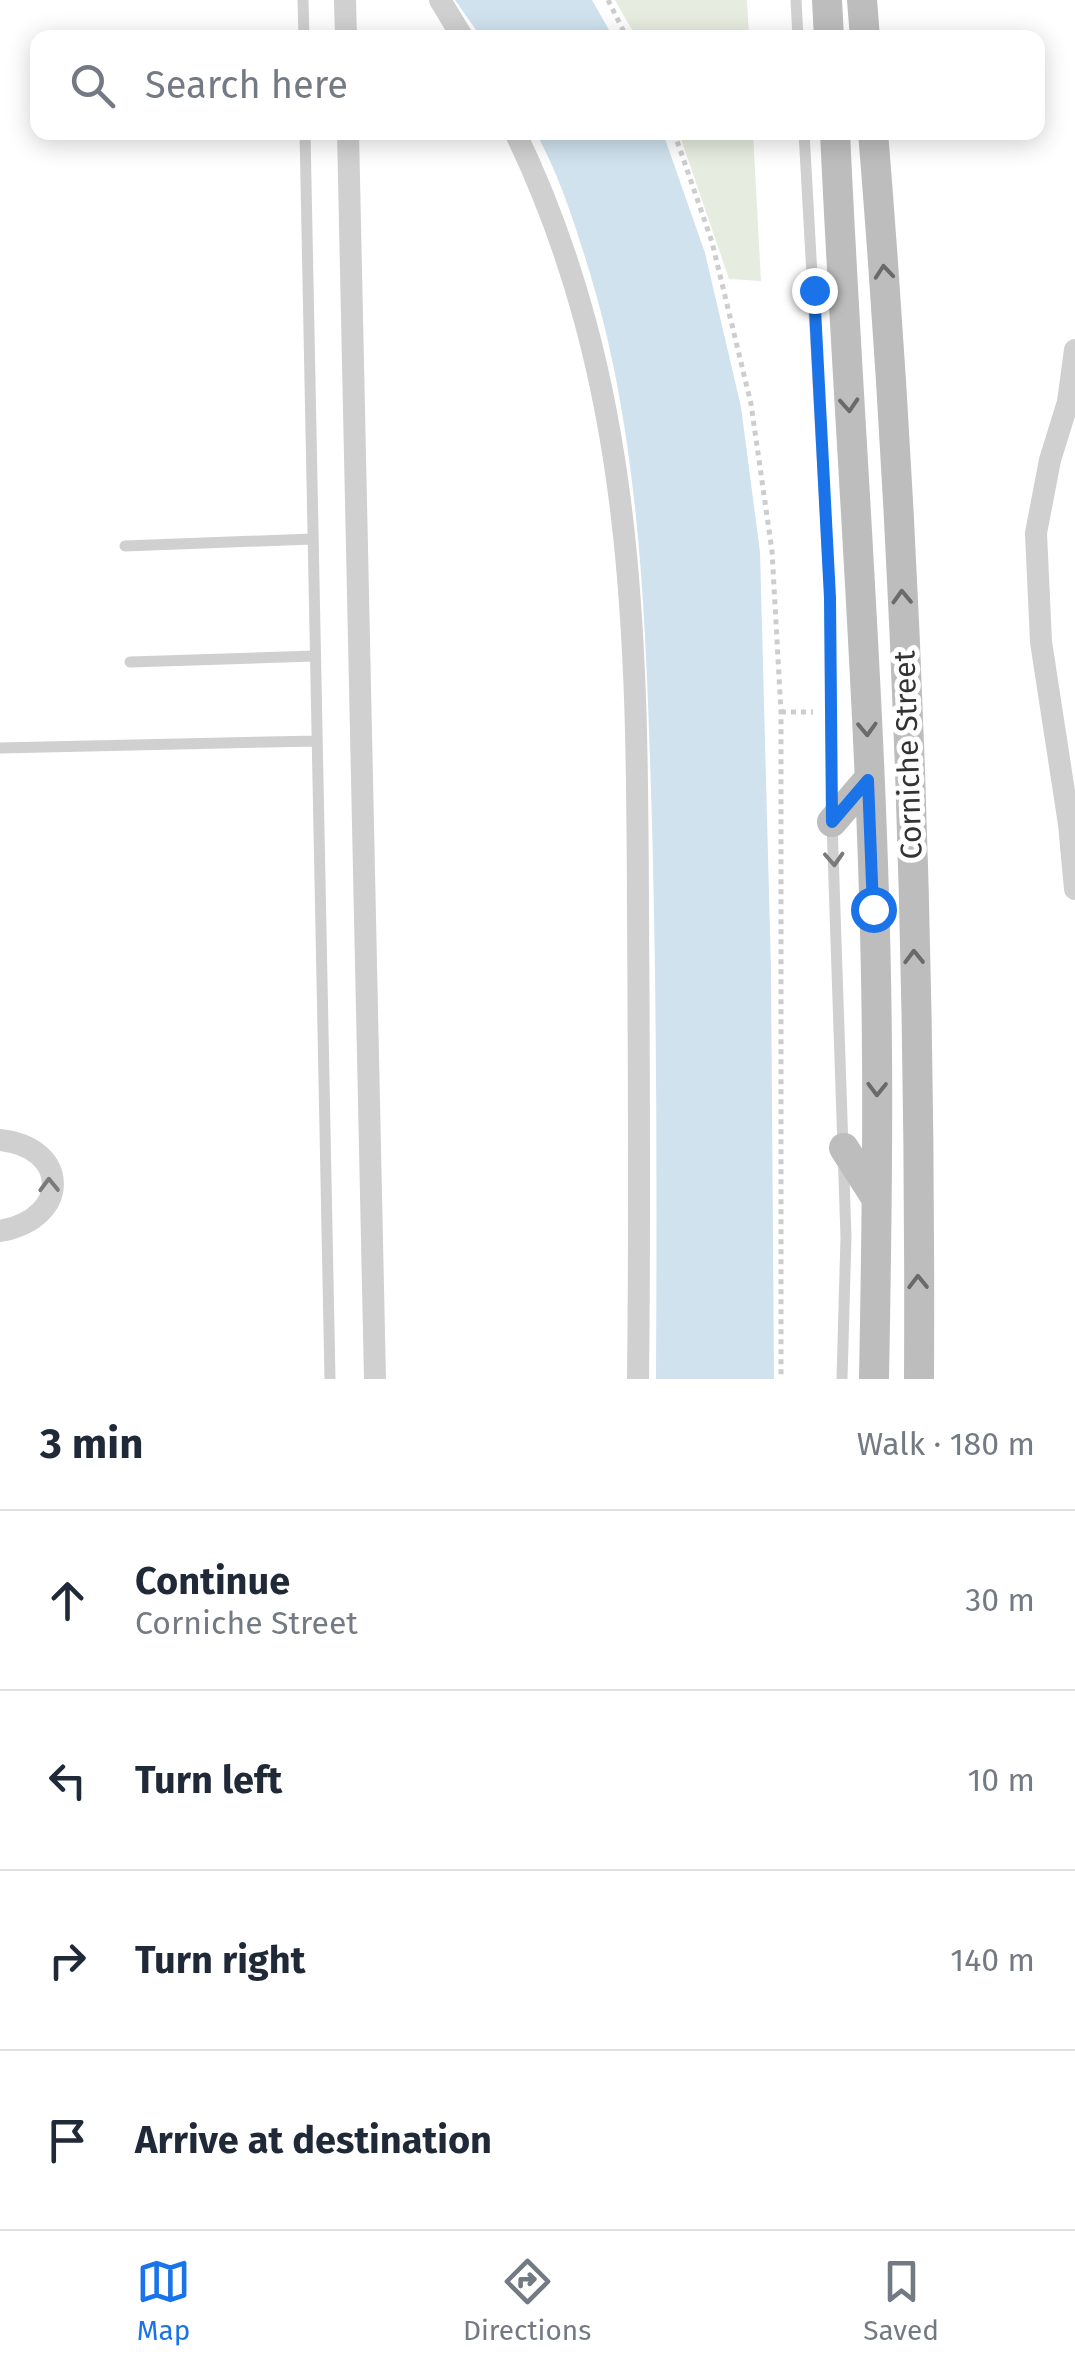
<!DOCTYPE html>
<html lang="en">
<head>
<meta charset="utf-8">
<style>
  body { margin:0; font-family:"Fira Sans",sans-serif; background:#f2f2f3; color:#1f2937 }
  .stop { position:absolute; width:30px; height:30px; margin:-22px; border:8px solid #1a73e8; border-radius:50%; background:#fff }
  .stop.end { background:#1a73e8; border-color:#fff; box-shadow:0 2px 10px #0008 }
  .list { margin:0; padding:0; list-style:none }
  h2 { display:flex; justify-content:space-between; align-items:center; height:130px; margin:0; padding:0 40px; font-size:42px }
  h2 small { font-size:32px; font-weight:400; color:#747a83 }
  .list li { display:grid; grid-template-columns:65px 1fr auto; gap:30px; align-items:center; box-sizing:border-box; height:180px; padding:0 40px; border-top:2px solid #e0e1e3 }
  .list b { display:block; font-size:38px; white-space:nowrap }
  .list p { margin:0; font-size:32px; white-space:nowrap; color:#747a83 }
  .list em { font-size:32px; font-style:normal; color:#747a83 }
  .icon { flex:none; width:55px; height:55px; fill:none; stroke:currentColor; stroke-width:2; stroke-linecap:round; stroke-linejoin:round }
  .map { position:relative; flex:none; width:1075px; height:1379px; overflow:hidden }
  .search { position:absolute; background:#fff; box-shadow:0 5px 25px #0003; left:30px; right:30px; top:30px; height:110px; display:flex; align-items:center; gap:25px; box-sizing:border-box; padding:0 35px; border-radius:20px; color:#747a83; font-size:38px }
  .sheet { height:850px; background:#fff }
  nav { display:flex; justify-content:space-around; align-items:center; box-sizing:border-box; height:140px; border-top:2px solid #e0e1e3; background:#fff; font-size:28px; color:#747a83 }
  nav a { display:grid; justify-items:center; gap:5px }
  nav .on { color:#1a73e8 }
  .map>svg:first-child { display:block }
  .green { fill:#e6ecdf }
  .water { fill:#cfe2ee }
  .lines { fill:none; stroke-linecap:round; stroke-linejoin:round }
  .path { stroke:#cdcdcd; stroke-width:5; stroke-dasharray:5 5; stroke-linecap:butt }
  .lane { stroke:#d0d0d0; stroke-width:11 }
  .street { stroke:#d0d0d0; stroke-width:22 }
  .secondary { stroke:#bdbdbd; stroke-width:30 }
  .oneway { stroke:#6a6a6a }
  .oneway2 { stroke:#7a7a7a }
  .route { stroke:#1a73e8; stroke-width:12 }
  .labels { text-anchor:middle; stroke-width:10; stroke-linejoin:round; paint-order:stroke }
  .street-label { font-size:30px; fill:#333; stroke:#fff }
</style>
</head>
<body>
<div class="map">
<svg width="1075" height="1379" viewBox="0 0 1075 1379">
  <rect width="100%" height="100%" fill="#fff"/>
  <path class="green" d="M 615,0 L 747,0 L 749,37 L 636,37 Z
    M 679,133 L 753,133 L 761,281 L 729,279 Z"/>
  <path class="water" d="M 455,0 L 592,0 L 613,37 L 481,37 Z
    M 536,133 L 663,133 L 705,253 L 741,407 L 760,552 L 771,969 L 774,1379 L 656,1379 C 657,1182 657,986 651,789 C 645,609 640,425 583,251 C 570,210 557,171 536,133 Z"/>
  <g class="lines">
    <path class="path" d="M 608,0 L 627,38
      M 674,132 L 712,242 L 751,404 L 772,551 L 781,712 L 781,1379
      M 781,712 L 813,712"/>
    <path class="lane" d="M 303,0 L 304,38
      M 796,0 L 798,38
      M 305,132 L 330,1379
      M 804,132 L 830,598 L 832,822 L 846,1237 L 842,1379
      M 125,546 L 312,539
      M 130,662 L 314,656
      M 0,748 L 316,741"/>
    <path class="street" d="M 345,0 L 346,38
      M 440,0 L 463,38
      M 348,132 L 375,1379
      M 515,132 C 636,383 637,638 638,910 C 639,1066 640,1223 638,1379
      M 1075,350 L 1068,402 L 1050,460 L 1036,533 L 1041,642 L 1069,824 L 1075,889
      M 0,1140 C 69,1147 72,1218 0,1231"/>
    <path class="secondary" d="M 827,0 L 829,38
      M 862,0 L 865,38
      M 835,132 C 849,439 875,746 877,1054 C 878,1162 876,1271 874,1379
      M 873,132 C 907,547 921,963 919,1379
      M 832,822 L 868,780
      M 844,1148 L 876,1198"/>
  </g>
  <defs><path id="oneway-chevron" d="M-2-3.5L2.5 0L-2 3.5" fill="none" stroke-width="1.6" stroke-linecap="round" stroke-linejoin="round" transform="scale(2.5)"/></defs>
  <g class="oneway">
    <use href="#oneway-chevron" transform="translate(884 272) rotate(-95)"/>
    <use href="#oneway-chevron" transform="translate(849 405) rotate(86)"/>
    <use href="#oneway-chevron" transform="translate(902 597) rotate(-92)"/>
    <use href="#oneway-chevron" transform="translate(867 729) rotate(88)"/>
    <use href="#oneway-chevron" transform="translate(914 957) rotate(-91)"/>
    <use href="#oneway-chevron" transform="translate(877 1089) rotate(91)"/>
    <use href="#oneway-chevron" transform="translate(918 1282) rotate(-91)"/>
  </g>
  <g class="oneway2">
    <use href="#oneway-chevron" transform="translate(834 859) rotate(87)"/>
    <use href="#oneway-chevron" transform="translate(49 1185) rotate(-91)"/>
  </g>
  <g class="lines">
    <path class="route" d="M 814,290 L 830,598 L 832,822 L 868,780 L 873,909"/>
  </g>
  <g class="labels">
    <g class="street-label">
      <text transform="translate(908 755) rotate(-92)" y="10">Corniche Street</text>
    </g>
  </g>
</svg>
<div class="stop" style="left:873px;top:909px"></div>
<div class="stop end" style="left:814px;top:290px"></div>
<div class="search"><svg class="icon" aria-label="search" viewBox="0 0 24 24"><circle cx="10" cy="10" r="6"/><path d="M15 15l6 6"/></svg>Search here</div>
</div>
<section class="sheet">
<h2>3 min<small>Walk · 180 m</small></h2>
<ul class="list">
<li><svg class="icon" aria-label="ahead" viewBox="0 0 24 24"><path d="M12 20V5M6 11l6-6 6 6"/></svg><div><b>Continue</b><p>Corniche Street</p></div><em>30 m</em></li>
<li><svg class="icon" aria-label="left" viewBox="0 0 24 24"><path d="M17 20v-9H6M10 6l-5 5 5 5"/></svg><div><b>Turn left</b></div><em>10 m</em></li>
<li><svg class="icon" aria-label="right" viewBox="0 0 24 24"><path d="M7 20v-9h11M14 6l5 5-5 5"/></svg><div><b>Turn right</b></div><em>140 m</em></li>
<li><svg class="icon" aria-label="arrive" viewBox="0 0 24 24"><path d="M6 21V4h12l-3 4 3 4H6"/></svg><div><b>Arrive at destination</b></div></li>
</ul>
</section>
<nav>
<a class="on"><svg class="icon" aria-label="map" viewBox="0 0 24 24"><path d="M3 6l6-2 6 2 6-2v14l-6 2-6-2-6 2zM9 4v14M15 6v14"/></svg>Map</a>
<a><svg class="icon" aria-label="directions" viewBox="0 0 24 24"><path d="M12 3l9 9-9 9-9-9zM9 14v-3h6M13 9l2 2-2 2"/></svg>Directions</a>
<a><svg class="icon" aria-label="saved" viewBox="0 0 24 24"><path d="M7 4h10v16l-5-4-5 4z"/></svg>Saved</a>
</nav>
</body>
</html>
